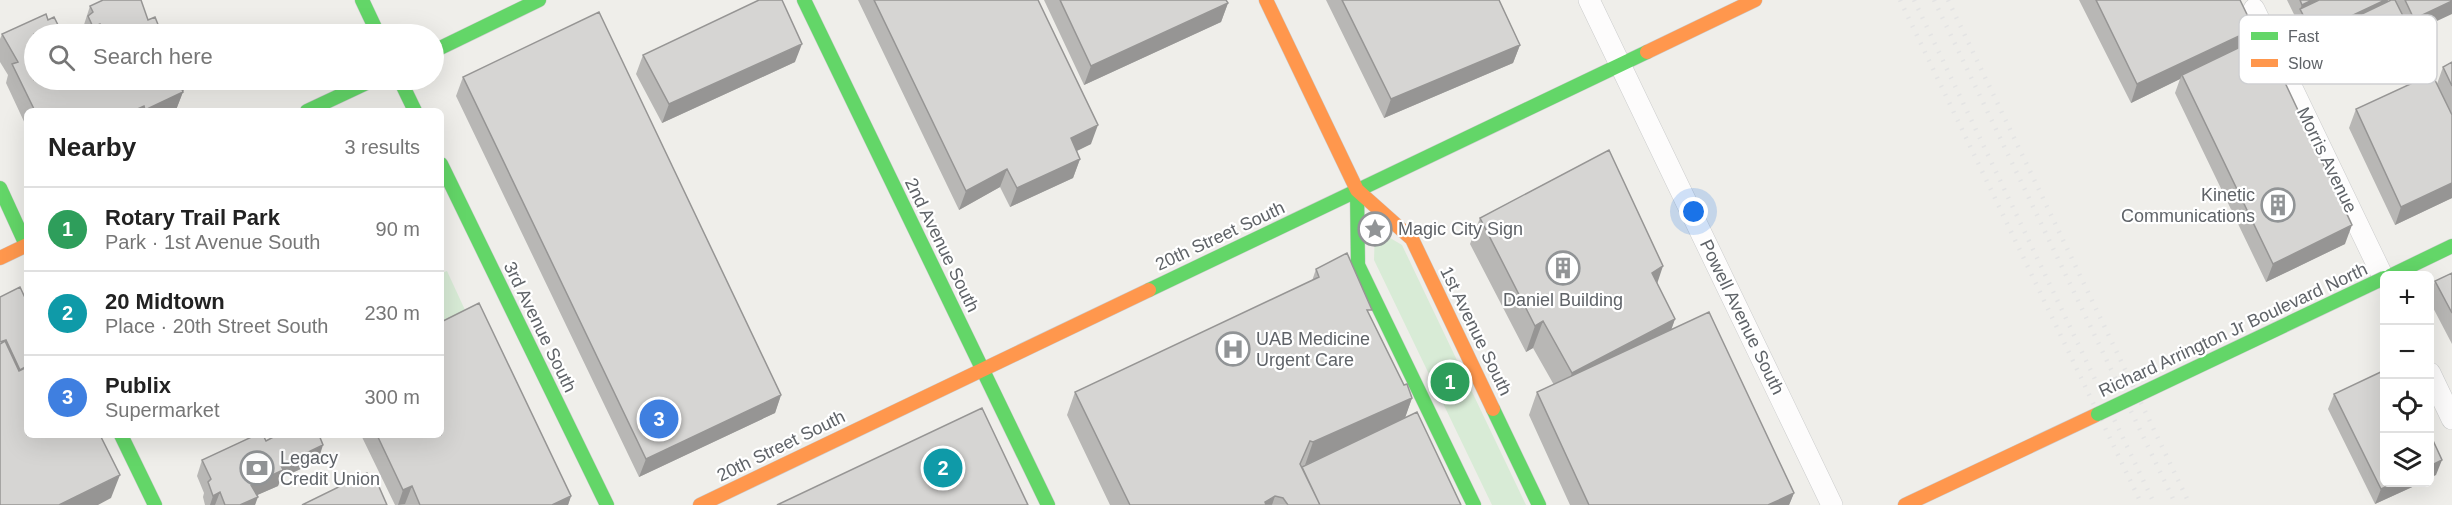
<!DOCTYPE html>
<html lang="en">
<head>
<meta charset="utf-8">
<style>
  body { margin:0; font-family:Arial,sans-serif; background:#f2f2f2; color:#222 }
  .controls { position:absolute; right:18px; bottom:18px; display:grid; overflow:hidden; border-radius:9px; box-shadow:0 6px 24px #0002 }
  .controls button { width:54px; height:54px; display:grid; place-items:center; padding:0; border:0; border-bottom:2px solid #e0e0e0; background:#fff; color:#222; font:30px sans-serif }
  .you { position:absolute; left:1694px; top:212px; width:21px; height:21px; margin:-15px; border:4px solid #fff; border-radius:50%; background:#1a73e8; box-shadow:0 0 0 9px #1a73e833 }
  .badge { display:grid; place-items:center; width:39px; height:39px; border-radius:50%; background:#2563eb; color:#fff; font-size:20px; font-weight:700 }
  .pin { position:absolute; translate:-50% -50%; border:3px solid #fff; box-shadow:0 2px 6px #0006 }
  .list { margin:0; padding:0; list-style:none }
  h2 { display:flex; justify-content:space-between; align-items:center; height:78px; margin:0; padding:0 24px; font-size:26px }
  h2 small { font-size:20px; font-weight:400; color:#767676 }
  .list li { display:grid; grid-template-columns:39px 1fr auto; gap:18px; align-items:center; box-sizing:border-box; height:84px; padding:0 24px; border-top:2px solid #e0e0e0 }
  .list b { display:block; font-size:22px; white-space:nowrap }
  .list p { margin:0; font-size:20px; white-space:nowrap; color:#767676 }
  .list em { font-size:20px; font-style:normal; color:#767676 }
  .icon { flex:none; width:33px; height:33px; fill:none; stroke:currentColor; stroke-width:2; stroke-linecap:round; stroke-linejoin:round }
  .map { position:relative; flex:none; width:2452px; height:505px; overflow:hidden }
  .search { position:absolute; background:#fff; box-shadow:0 6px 24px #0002; left:24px; top:24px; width:420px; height:66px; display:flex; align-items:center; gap:15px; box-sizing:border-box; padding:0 21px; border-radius:33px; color:#767676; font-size:22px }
  .panel { position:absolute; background:#fff; box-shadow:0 6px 24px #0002; left:24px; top:108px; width:420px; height:330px; border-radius:9px }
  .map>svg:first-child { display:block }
  .green { fill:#d8ebd6 }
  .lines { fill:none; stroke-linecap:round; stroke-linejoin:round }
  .street-casing { stroke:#cbcccc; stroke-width:22 }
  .fast-casing { stroke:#cacacb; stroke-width:15 }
  .slow-casing { stroke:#cacacb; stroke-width:15 }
  .street { stroke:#fdfcfc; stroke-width:21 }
  .fast { stroke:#63d668; stroke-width:14 }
  .slow { stroke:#ff974d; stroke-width:14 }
  .rail { stroke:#e4e4e4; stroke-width:4.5; stroke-dasharray:1.5 8; stroke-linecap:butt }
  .fast-bridge-casing { stroke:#cacacb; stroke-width:15; stroke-linecap:butt }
  .fast-bridge { stroke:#63d668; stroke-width:14 }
  .wall { fill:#b8b7b5 }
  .shaded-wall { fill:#969594 }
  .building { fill:#d6d5d3; stroke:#969594; stroke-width:1.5 }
  .labels { text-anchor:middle; stroke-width:4.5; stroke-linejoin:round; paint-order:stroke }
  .street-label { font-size:18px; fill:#5f6368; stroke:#fff }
  .poi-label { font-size:18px; fill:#5f6368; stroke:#fff; text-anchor:start }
  .key { fill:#fff; stroke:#cfd0d2; stroke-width:1.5 }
  .key-label { font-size:16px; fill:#5f6368 }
</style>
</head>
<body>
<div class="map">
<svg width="2452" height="505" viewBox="0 0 2452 505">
  <rect width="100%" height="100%" fill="#efeeea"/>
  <path class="green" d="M 1375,229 L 1402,245 L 1526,505 L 1492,505 L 1374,260 Z
    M 441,270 L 442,273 L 447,271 L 471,323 L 441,337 Z"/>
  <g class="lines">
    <g class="street-casing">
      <path id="street" d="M 1589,0 L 1832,505
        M 2254,9 L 2384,279
        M 2430,373 L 2452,419"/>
    </g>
    <g class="fast-casing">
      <path id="fast" d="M 362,0 L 378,34
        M 804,0 L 1048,505
        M 434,51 L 539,0
        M 400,80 L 415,111
        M 307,111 L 373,80
        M 441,164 L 607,505
        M 0,188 L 27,247
        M 1357,190 L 1358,265 L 1474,505
        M 2390,276 L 2452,246
        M 1149,290 L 1647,52
        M 1493,409 L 1539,505
        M 121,435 L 155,505"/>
    </g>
    <g class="slow-casing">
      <path id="slow" d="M 1266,0 L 1357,190 L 1412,239 L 1493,409
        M 1647,52 L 1755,0
        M 0,258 L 27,245
        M 700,505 L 1149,290
        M 1905,505 L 2098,414"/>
    </g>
    <use href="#street" class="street"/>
    <use href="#fast" class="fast"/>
    <use href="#slow" class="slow"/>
    <path class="rail" d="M 1900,0 L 2142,505
      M 1914,0 L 2155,505
      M 1934,0 L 2176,505
      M 1948,0 L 2190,505"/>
    <g class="fast-bridge-casing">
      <path id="fast-bridge" d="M 2098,414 L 2384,278"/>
    </g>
    <use href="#fast-bridge" class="fast-bridge"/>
  </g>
  <path class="wall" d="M 858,0 L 1038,0 L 1091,144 L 1077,151 L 1080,159 L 1073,178 L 1010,207 L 1000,187 L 959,210 Z
    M 1044,0 L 1226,0 L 1228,3 L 1221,22 L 1084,85 Z
    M 1326,0 L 1499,0 L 1520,45 L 1513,63 L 1384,118 Z
    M 2079,0 L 2240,0 L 2249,42 L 2345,244 L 2266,282 L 2175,93 L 2180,79 L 2131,103 Z
    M 2287,0 L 2388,0 L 2388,1 L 2391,0 L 2452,0 L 2409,34 L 2406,28 L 2401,39 L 2384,49 L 2385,50 L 2379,66 L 2345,82 L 2324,76 L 2312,51 L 2316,42 L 2309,45 Z
    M 90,6 L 148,20 L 160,34 L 81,34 Z
    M 48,20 L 60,29 L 58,34 L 34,34 L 34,80 L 186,84 L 176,110 L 27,111 L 27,128 L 6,83 L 8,75 L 0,62 L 0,39 L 2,34 Z
    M 643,55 L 795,62 L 662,123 L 636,74 Z
    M 2452,62 L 2452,198 L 2395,225 L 2349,128 L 2356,109 L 2437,84 L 2443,67 Z
    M 463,77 L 781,395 L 775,413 L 639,477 L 456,96 Z
    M 1480,218 L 1657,283 L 1675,319 L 1671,329 L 1794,493 L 1789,505 L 1570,505 L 1529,415 L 1537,392 L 1554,385 L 1533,348 L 1526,352 L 1470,244 Z
    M 1316,269 L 1370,316 L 1404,385 L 1412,398 L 1405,417 L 1461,505 L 1110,505 L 1067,415 L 1075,392 L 1312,281 Z
    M 2452,273 L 2452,344 L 2430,302 L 2430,297 L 2435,281 Z
    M 2334,394 L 2385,483 L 2421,483 L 2375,504 L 2328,409 Z
    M 361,435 L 441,435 L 571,496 L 568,505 L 395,505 Z
    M 266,441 L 318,461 L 281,478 L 278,486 L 257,495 L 255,505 L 205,505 L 203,497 L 204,493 L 197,476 L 202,460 Z"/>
  <path class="shaded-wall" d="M 2312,0 L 2338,0 L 2300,9 L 2302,5 Z
    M 2385,0 L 2388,0 L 2385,9 L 2318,35 L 2316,42 L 2309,45 L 2313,34 Z
    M 2452,1 L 2452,14 L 2409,34 L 2414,19 Z
    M 1228,3 L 1221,22 L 1084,85 L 1091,66 Z
    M 100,24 L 96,34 L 91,34 L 93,27 Z
    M 2407,24 L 2401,39 L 2374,54 L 2380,39 Z
    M 107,29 L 105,34 L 102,34 L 103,31 Z
    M 2254,29 L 2247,48 L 2182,75 L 2180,79 L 2131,103 L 2137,84 Z
    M 802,44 L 795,62 L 662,123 L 669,104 Z
    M 1520,45 L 1513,63 L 1384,118 L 1391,99 Z
    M 2385,50 L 2379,66 L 2345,82 L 2350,67 Z
    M 186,84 L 176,110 L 145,111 L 181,87 Z
    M 144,106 L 142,111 L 133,111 Z
    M 1098,125 L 1091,144 L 1064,157 L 1071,138 Z
    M 1080,159 L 1073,178 L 1010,207 L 1017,188 Z
    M 1007,169 L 1000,187 L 959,210 L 966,191 Z
    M 2452,183 L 2452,198 L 2395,225 L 2401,207 Z
    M 2352,225 L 2345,244 L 2266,282 L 2273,264 Z
    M 1663,266 L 1654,293 L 1652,273 Z
    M 1675,319 L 1666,345 L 1562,400 L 1572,373 Z
    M 1543,321 L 1533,348 L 1526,352 L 1535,326 Z
    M 781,395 L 775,413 L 639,477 L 646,459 Z
    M 1412,398 L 1404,421 L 1305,465 L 1313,442 Z
    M 323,445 L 318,461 L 281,478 L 278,486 L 246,500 L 251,485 L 281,465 Z
    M 2442,460 L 2436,475 L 2430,478 L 2430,466 Z
    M 120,475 L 111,498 L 98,505 L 59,505 Z
    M 2394,483 L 2421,483 L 2375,504 L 2381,489 Z
    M 412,486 L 405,504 L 398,505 L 403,490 Z
    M 220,492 L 215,505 L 210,505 L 213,496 Z
    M 1794,493 L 1789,505 L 1768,505 Z
    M 571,496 L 568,505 L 552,505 Z
    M 1275,496 L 1272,505 L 1264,505 L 1265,502 Z
    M 258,497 L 255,505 L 240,505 Z"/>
  <path class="building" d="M 103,0 L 141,0 L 148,20 L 155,17 L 161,32 L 156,34 L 109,34 L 107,29 L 103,31 L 100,24 L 93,27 L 88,16 L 93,12 L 90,6 Z
    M 759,0 L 782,0 L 802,44 L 669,104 L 643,55 Z
    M 874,0 L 1038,0 L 1098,125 L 1071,138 L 1080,159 L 1017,188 L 1007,169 L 966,191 Z
    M 1060,0 L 1226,0 L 1228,3 L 1091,66 Z
    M 1342,0 L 1499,0 L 1520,45 L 1391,99 Z
    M 2096,0 L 2240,0 L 2254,29 L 2137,84 Z
    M 2300,0 L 2312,0 L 2302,5 Z
    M 2319,0 L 2385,0 L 2313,34 L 2300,9 Z
    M 2391,0 L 2395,0 L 2407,24 L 2380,39 L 2385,50 L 2350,67 L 2330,60 L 2318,35 Z
    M 2405,0 L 2452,0 L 2452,1 L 2414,19 Z
    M 599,12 L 781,395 L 646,459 L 463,77 Z
    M 46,14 L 48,20 L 54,17 L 60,29 L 55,32 L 56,34 L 34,34 L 34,80 L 184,80 L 186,84 L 181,87 L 183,92 L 145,110 L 144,106 L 133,111 L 35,111 L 12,64 L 18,62 L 2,34 Z
    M 2263,36 L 2352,225 L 2273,264 L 2182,75 Z
    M 2452,62 L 2452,86 L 2443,67 Z
    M 2432,74 L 2452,115 L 2452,183 L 2401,207 L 2356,109 Z
    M 1609,150 L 1663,266 L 1652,273 L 1675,319 L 1572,373 L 1543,321 L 1535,326 L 1480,218 Z
    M 1347,253 L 1372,310 L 1367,310 L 1404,385 L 1407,384 L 1412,398 L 1313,442 L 1310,441 L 1300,464 L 1320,505 L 1288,505 L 1283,498 L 1275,496 L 1265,502 L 1266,505 L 1130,505 L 1075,392 L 1319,277 L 1316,269 Z
    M 2452,273 L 2452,313 L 2435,281 Z
    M 20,287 L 27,302 L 27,366 L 20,370 L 6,340 L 0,342 L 0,297 Z
    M 479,303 L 571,496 L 552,505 L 420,505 L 412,486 L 403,490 L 377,435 L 441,435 L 441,322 Z
    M 1709,312 L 1794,493 L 1768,505 L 1589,505 L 1537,392 Z
    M 5,341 L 19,371 L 27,367 L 27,435 L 100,435 L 120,475 L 59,505 L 0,505 L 0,344 Z
    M 2385,370 L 2385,483 L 2394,483 L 2381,489 L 2334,394 Z
    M 982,408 L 1028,505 L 777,505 Z
    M 1417,412 L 1461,505 L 1320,505 L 1302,467 Z
    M 2430,434 L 2442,460 L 2430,466 Z
    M 256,435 L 263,435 L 266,441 L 277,435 L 319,435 L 323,445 L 281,465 L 283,470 L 251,485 L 258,497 L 240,505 L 225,505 L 220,492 L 213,496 L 208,482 L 211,479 L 202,460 Z
    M 367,473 L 371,484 L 376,480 L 387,505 L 302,505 Z"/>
  <defs>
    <g id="building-ring" transform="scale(1.725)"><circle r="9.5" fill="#fff" stroke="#919496" stroke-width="1.5"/><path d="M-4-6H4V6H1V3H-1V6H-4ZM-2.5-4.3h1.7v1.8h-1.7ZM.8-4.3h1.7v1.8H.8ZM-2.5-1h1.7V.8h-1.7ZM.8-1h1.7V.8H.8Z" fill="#919496"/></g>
    <g id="sight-ring" transform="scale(1.725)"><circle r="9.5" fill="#fff" stroke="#919496" stroke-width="1.5"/><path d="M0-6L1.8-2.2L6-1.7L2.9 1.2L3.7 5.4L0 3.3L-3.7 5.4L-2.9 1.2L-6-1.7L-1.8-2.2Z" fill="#919496"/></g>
    <g id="hospital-ring" transform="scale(1.725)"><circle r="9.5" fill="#fff" stroke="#919496" stroke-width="1.5"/><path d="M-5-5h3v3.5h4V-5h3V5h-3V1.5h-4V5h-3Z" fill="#919496"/></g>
    <g id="bank-ring" transform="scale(1.725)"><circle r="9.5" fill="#fff" stroke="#919496" stroke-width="1.5"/><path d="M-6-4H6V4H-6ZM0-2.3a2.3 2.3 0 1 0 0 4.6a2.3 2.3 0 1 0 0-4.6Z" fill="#919496"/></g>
  </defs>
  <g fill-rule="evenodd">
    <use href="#building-ring" x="2278" y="205"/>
    <use href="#sight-ring" x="1375" y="229"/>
    <use href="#building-ring" x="1563" y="268"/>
    <use href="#hospital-ring" x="1233" y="349"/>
    <use href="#bank-ring" x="257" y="468"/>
  </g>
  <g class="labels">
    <g class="street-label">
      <text transform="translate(2327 160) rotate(64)" y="6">Morris Avenue</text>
      <text transform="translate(1220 236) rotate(-25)" y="6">20th Street South</text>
      <text transform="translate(942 245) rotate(64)" y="6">2nd Avenue South</text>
      <text transform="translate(1742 317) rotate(64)" y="6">Powell Avenue South</text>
      <text transform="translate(540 327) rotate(64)" y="6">3rd Avenue South</text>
      <text transform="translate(2233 330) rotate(-25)" y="6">Richard Arrington Jr Boulevard North</text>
      <text transform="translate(1476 331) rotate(64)" y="6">1st Avenue South</text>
      <text transform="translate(781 446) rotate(-26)" y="6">20th Street South</text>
    </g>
    <g class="poi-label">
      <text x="2255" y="201" text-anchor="end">Kinetic<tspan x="2255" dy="21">Communications</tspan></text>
      <text x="1398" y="235">Magic City Sign</text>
      <text x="1563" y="306" text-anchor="middle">Daniel Building</text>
      <text x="1256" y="345">UAB Medicine<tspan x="1256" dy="21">Urgent Care</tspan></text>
      <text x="280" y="464">Legacy<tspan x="280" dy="21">Credit Union</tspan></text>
    </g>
  </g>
  <rect x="2239" y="15" width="198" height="69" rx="9" class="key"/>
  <rect x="2251" y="32" width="27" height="8" fill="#63d668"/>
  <rect x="2251" y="59" width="27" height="8" fill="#ff974d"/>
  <g class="key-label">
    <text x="2288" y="42">Fast</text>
    <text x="2288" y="69">Slow</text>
  </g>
</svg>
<div class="controls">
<button>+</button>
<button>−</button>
<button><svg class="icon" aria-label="locate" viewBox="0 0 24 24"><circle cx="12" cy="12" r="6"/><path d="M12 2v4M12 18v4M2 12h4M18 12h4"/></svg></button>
<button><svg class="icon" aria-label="layers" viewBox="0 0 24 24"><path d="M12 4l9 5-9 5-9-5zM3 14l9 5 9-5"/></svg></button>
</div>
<div class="you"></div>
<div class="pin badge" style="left:1450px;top:382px;background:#2e9e5b">1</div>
<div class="pin badge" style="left:943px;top:468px;background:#0f9aa8">2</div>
<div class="pin badge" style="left:659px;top:419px;background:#3f7fe0">3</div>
<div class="search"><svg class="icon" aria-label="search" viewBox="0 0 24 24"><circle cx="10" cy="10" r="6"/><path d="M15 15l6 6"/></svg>Search here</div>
<section class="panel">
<h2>Nearby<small>3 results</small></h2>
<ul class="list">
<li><span class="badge" style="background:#2e9e5b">1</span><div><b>Rotary Trail Park</b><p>Park · 1st Avenue South</p></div><em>90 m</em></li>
<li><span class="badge" style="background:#0f9aa8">2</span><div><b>20 Midtown</b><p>Place · 20th Street South</p></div><em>230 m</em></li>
<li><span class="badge" style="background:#3f7fe0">3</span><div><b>Publix</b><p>Supermarket</p></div><em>300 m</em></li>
</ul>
</section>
</div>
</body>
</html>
